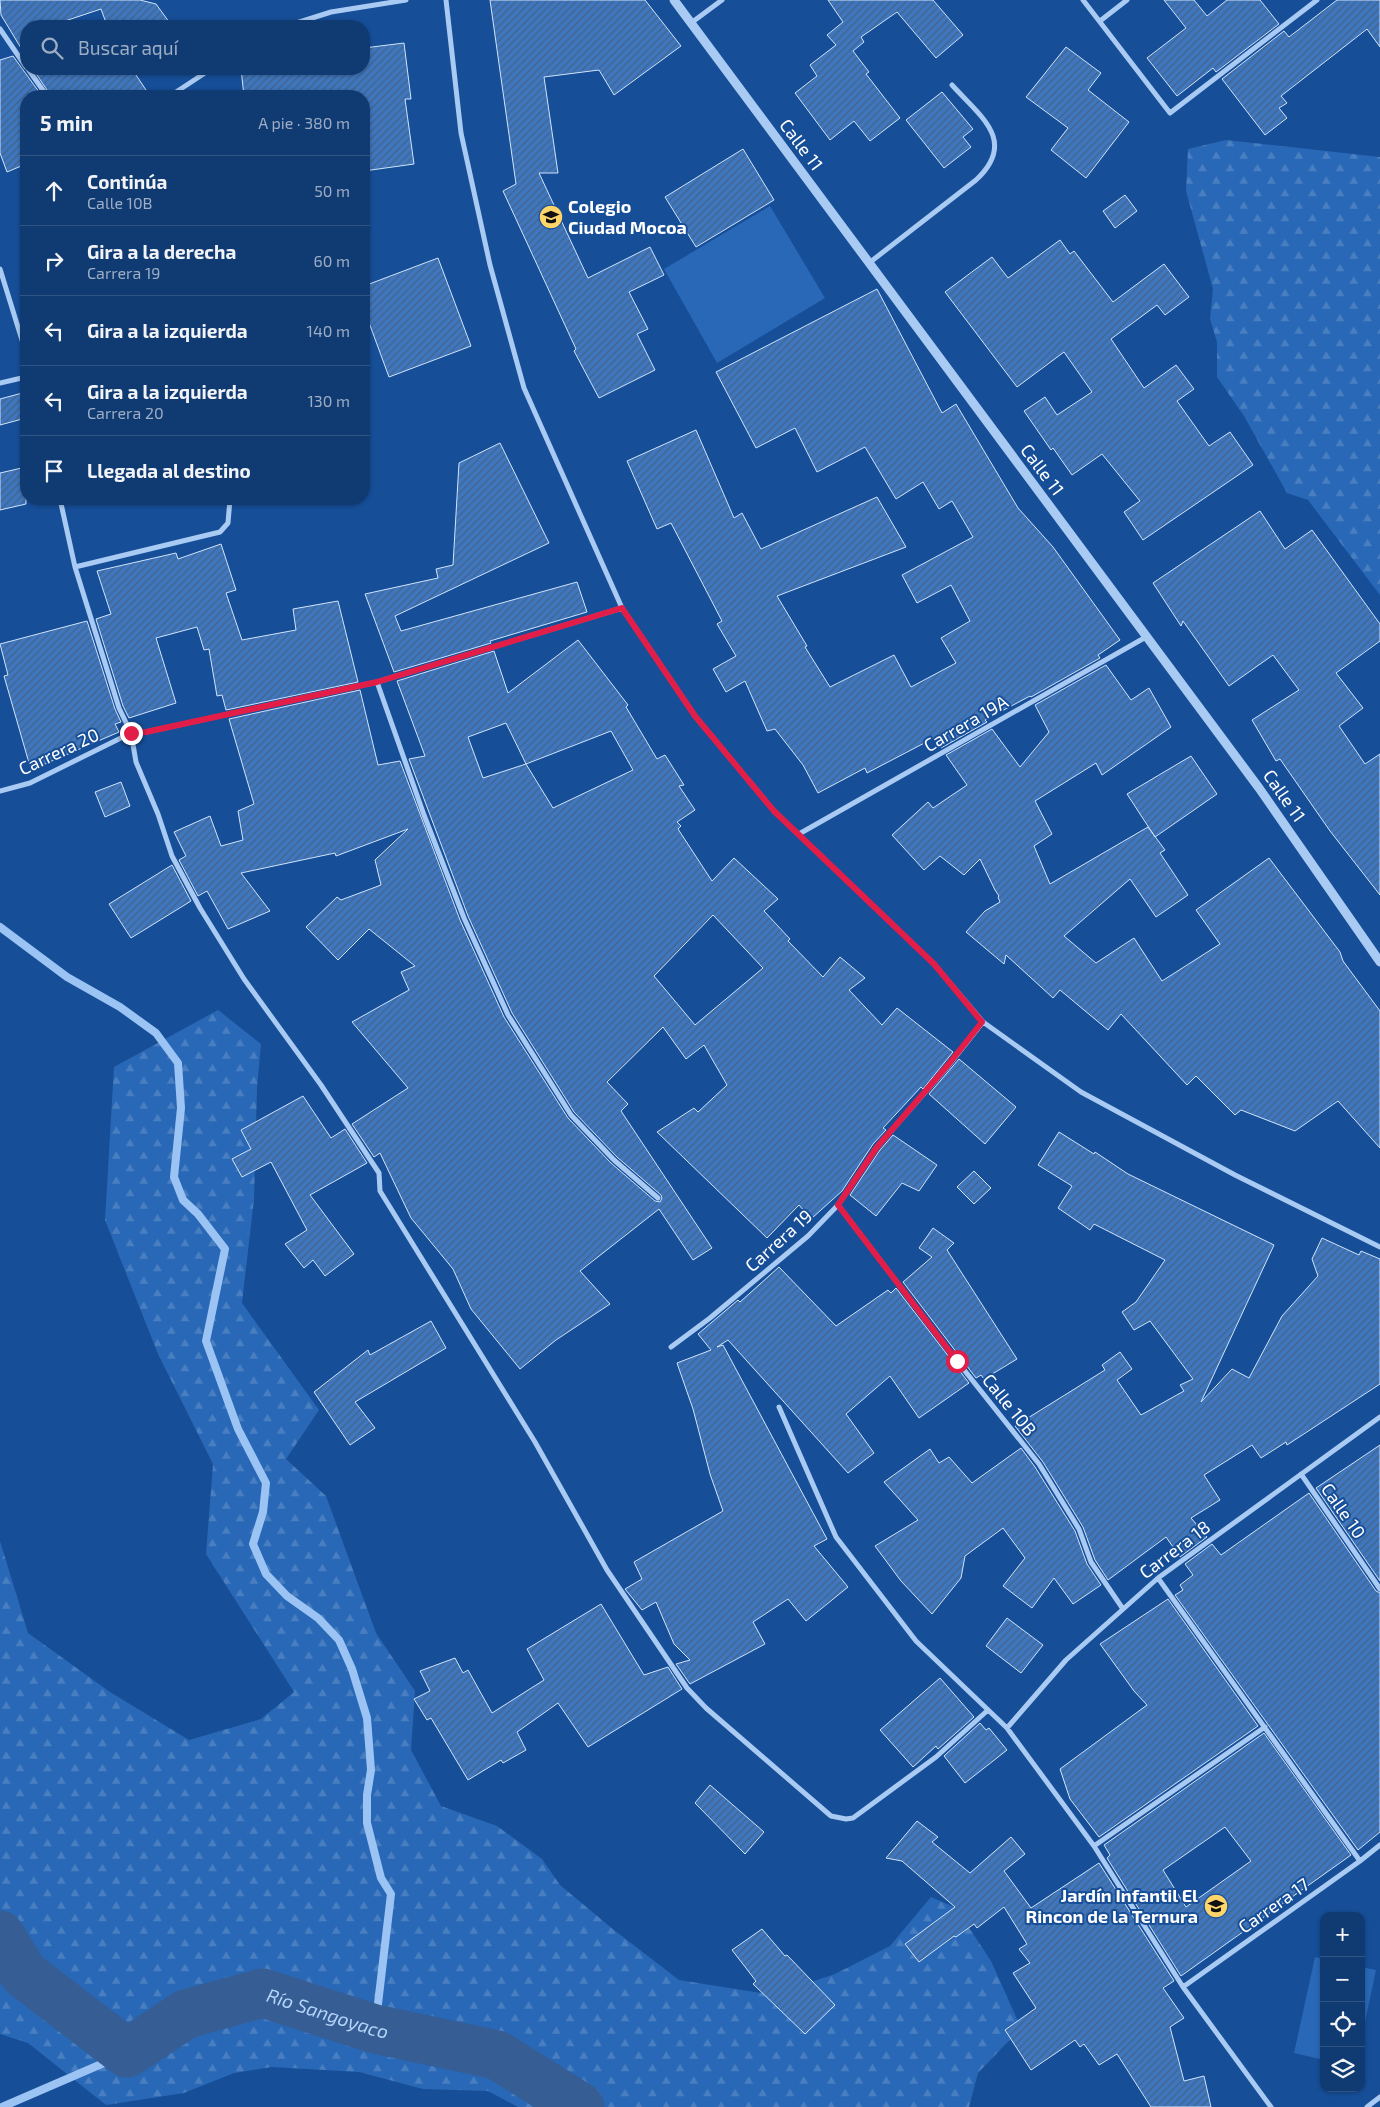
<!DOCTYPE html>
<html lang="es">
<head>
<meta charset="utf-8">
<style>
  body { margin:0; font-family:"Exo 2",sans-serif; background:#194177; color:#f1f3f6 }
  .controls { position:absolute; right:15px; bottom:15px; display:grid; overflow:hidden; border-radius:10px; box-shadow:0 1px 4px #0004 }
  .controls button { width:45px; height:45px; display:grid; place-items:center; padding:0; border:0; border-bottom:1px solid #305484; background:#103a72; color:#f1f3f6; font:25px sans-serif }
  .stop { position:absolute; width:15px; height:15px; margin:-11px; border:4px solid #e11d48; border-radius:50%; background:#fff }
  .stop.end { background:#e11d48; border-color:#fff; box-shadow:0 1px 5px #0008 }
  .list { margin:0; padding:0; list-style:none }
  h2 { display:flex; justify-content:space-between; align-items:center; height:65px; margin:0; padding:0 20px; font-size:21px }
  h2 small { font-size:16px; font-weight:400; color:#9cadc4 }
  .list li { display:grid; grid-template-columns:32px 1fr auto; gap:15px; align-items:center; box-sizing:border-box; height:70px; padding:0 20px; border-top:1px solid #305484 }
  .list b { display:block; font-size:19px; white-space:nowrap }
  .list p { margin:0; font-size:16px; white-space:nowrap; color:#9cadc4 }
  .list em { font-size:16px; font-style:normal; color:#9cadc4 }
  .icon { flex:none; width:28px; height:28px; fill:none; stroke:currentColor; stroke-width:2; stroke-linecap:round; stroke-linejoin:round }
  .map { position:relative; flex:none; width:1380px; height:2107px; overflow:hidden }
  .search { position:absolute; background:#103a72; box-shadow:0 1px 4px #0004; left:20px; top:20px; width:350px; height:55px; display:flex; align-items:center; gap:12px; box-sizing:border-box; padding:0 18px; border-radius:20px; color:#9cadc4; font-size:19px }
  .panel { position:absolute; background:#103a72; box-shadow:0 1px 4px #0004; left:20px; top:90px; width:350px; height:415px; border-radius:20px }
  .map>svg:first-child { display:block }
  .forest { fill:url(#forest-firs) }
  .green { fill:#2968b6 }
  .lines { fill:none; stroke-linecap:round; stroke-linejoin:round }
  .stream { stroke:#9bc4f5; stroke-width:8 }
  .river { stroke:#365e95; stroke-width:49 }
  .building { fill:url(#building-hatch); stroke:#d0e4fc; fill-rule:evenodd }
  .minor { stroke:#a9caf2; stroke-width:5 }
  .tertiary { stroke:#a9caf2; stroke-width:9 }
  .route { stroke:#e11d48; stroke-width:6 }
  .labels { text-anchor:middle; stroke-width:4; stroke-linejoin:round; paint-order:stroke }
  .street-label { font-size:18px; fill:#fff; stroke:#164e98 }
  .poi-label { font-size:18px; font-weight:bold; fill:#fff; stroke:#164e98; text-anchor:start }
  .water-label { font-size:19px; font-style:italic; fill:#b5d4f9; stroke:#164e98 }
</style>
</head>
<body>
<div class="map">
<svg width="1380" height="2107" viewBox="0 0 1380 2107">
  <defs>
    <pattern id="forest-firs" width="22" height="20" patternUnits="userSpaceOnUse" patternTransform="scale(1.25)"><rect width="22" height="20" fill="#2968b6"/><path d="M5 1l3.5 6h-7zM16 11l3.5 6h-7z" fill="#497fc1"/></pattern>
    <pattern id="building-hatch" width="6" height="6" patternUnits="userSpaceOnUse" patternTransform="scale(1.25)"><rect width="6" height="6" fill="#3e77c0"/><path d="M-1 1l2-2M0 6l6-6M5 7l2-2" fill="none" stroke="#456286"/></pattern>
  </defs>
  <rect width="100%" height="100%" fill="#164e98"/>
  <path class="forest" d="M 1226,140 L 1380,157 L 1380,595 L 1308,500 L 1287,493 L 1244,416 L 1217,377 L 1217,342 L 1210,319 L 1213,289 L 1186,191 L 1188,149 Z
    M 218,1010 L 261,1044 L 257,1088 L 254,1199 L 242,1303 L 319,1410 L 286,1459 L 326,1496 L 376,1633 L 415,1691 L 411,1750 L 441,1806 L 497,1826 L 542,1859 L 560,1885 L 614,1930 L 679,1980 L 773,1995 L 835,1974 L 890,1946 L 931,1897 L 956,1908 L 991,1961 L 1021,2028 L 978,2073 L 969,2107 L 518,2107 L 488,2091 L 423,2089 L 359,2072 L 272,2067 L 234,2073 L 184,2093 L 106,2105 L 28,2043 L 0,2034 L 0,1541 L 28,1633 L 110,1692 L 189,1740 L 261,1719 L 294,1692 L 206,1554 L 213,1464 L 158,1354 L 105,1220 L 114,1067 Z"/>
  <path class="green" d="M 770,206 L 825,298 L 717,363 L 664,269 Z
    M 1315,1957 L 1324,1959 L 1324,2060 L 1294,2053 Z
    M 1361,1967 L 1376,1970 L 1361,2041 Z"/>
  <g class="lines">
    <path class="stream" d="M 0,927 L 67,977 L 120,1007 L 156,1033 L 178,1063 L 181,1108 L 174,1177 L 183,1200 L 198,1214 L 225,1249 L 206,1341 L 238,1429 L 266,1483 L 263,1512 L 253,1544 L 266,1574 L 287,1596 L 318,1618 L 339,1640 L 352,1669 L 367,1718 L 371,1770 L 367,1795 L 367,1823 L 381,1878 L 391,1894 L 375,2029
      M 2,2107 L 127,2053"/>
    <path class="river" id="s1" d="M 0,1935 L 24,1974 L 127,2053 L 186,2014 L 263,1993 L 375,2029 L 497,2055 L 580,2107"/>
  </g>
  <path class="building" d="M 0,0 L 140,0 L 156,4 L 172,26 L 113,26 L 105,20 L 101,9 L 50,26 L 26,26 L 26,60 L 22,53 L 24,53 L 1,15 Z
    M 490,0 L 645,0 L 681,46 L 614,95 L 599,70 L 544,77 L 558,173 L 539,173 L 588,278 L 650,247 L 664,275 L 629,292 L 648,329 L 637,334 L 655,370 L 599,398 L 574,351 L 576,349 L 503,191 L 516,184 Z
    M 828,0 L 933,0 L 963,35 L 936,58 L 897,12 L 861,37 L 864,42 L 853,51 L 869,72 L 866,74 L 900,118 L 870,141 L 854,121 L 830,140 L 795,93 L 817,76 L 810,65 L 836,45 L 827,35 L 843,22 Z
    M 1164,0 L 1194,0 L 1207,16 L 1227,0 L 1260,0 L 1279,24 L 1216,72 L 1213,68 L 1177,96 L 1147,58 L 1186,28 Z
    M 1337,0 L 1380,0 L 1380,47 L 1367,29 L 1281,96 L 1287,103 L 1279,108 L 1287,118 L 1265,135 L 1222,79 L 1284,31 L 1289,37 Z
    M 404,43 L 411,99 L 405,99 L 414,164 L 364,171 L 364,96 L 244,96 L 241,69 L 364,69 L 364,48 Z
    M 1066,47 L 1101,73 L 1088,90 L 1129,122 L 1086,178 L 1051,150 L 1068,128 L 1026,97 Z
    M 13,56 L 42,96 L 26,96 L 26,164 L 7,172 L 0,153 L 0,60 Z
    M 33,69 L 132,69 L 150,96 L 51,96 Z
    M 942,92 L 973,129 L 963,137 L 971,147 L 944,168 L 906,120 Z
    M 743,149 L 774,200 L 696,247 L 665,197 Z
    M 1125,195 L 1137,211 L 1115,228 L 1103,211 Z
    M 1060,240 L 1070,254 L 1074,251 L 1113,302 L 1164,264 L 1189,297 L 1165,315 L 1157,305 L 1111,339 L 1144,388 L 1176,365 L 1194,389 L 1177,401 L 1209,446 L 1230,432 L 1253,465 L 1143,540 L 1124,512 L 1140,501 L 1102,454 L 1072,475 L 1053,448 L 1051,450 L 1024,411 L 1045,397 L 1057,415 L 1092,392 L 1064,352 L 1017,387 L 945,292 L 992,257 L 1008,278 Z
    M 438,258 L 471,346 L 389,377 L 364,309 L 364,286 Z
    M 877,289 L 942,413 L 956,404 L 1018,508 L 1053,547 L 1120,640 L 1098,655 L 1100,658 L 1031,697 L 1030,696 L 985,720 L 987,722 L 941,748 L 934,738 L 867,773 L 865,768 L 818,793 L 803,765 L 775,729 L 767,731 L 745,681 L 726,692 L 713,669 L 736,656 L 717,624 L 722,621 L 671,523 L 657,529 L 627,461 L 696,430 L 734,518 L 742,513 L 761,549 L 877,497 L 906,547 L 777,596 L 807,646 L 805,647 L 830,687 L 894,655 L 911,687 L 956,663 L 941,638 L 970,621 L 951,585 L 917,603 L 902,575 L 973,537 L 952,501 L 939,509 L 923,482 L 896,499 L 865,447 L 817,472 L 795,428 L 756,448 L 716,372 Z
    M 26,392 L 26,418 L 0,425 L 0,399 Z
    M 500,443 L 549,543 L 395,616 L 401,631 L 577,582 L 587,612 L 490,641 L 491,643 L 394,672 L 365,594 L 438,578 L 436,569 L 453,565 L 459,463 Z
    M 26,467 L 26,504 L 0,510 L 0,473 Z
    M 1260,511 L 1285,549 L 1312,530 L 1380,624 L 1380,641 L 1336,673 L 1363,708 L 1339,726 L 1365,764 L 1380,754 L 1380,895 L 1330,831 L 1280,759 L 1276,761 L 1252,720 L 1299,690 L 1273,655 L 1229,686 L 1183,621 L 1181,626 L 1153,583 Z
    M 221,544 L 236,590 L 226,593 L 242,640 L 296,630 L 293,609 L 338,601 L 358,682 L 226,710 L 222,695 L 217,696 L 209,649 L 204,650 L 197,627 L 156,638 L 176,703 L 129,718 L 123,706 L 96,619 L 111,614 L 97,571 L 176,553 L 178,559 Z
    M 87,621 L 115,709 L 121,722 L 115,724 L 119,732 L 31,770 L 4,676 L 8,675 L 0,644 Z
    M 578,640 L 628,705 L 626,707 L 657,759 L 665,755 L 684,785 L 679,786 L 695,810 L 677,822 L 681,826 L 678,829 L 712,881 L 734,858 L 778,899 L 764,911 L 790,939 L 788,941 L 823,977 L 840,957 L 865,978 L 849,990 L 882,1025 L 897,1008 L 953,1052 L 923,1089 L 921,1087 L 883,1128 L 886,1130 L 873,1144 L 842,1191 L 811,1219 L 799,1205 L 767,1238 L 657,1132 L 694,1108 L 698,1112 L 727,1085 L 704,1045 L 686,1059 L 663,1027 L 607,1082 L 628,1104 L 621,1111 L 712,1248 L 693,1260 L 659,1209 L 580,1271 L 610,1304 L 556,1340 L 520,1369 L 471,1309 L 453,1269 L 411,1218 L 380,1153 L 374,1157 L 352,1124 L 408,1088 L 352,1022 L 409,990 L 401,972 L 415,966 L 369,929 L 338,960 L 306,927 L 337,897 L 341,900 L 381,885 L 375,860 L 408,829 L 336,856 L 335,853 L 241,873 L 270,911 L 228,929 L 207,891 L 198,896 L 179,860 L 186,856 L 174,832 L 210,816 L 221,846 L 243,840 L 238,811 L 254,804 L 229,719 L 360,690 L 378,765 L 400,761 L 460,920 L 504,1017 L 568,1118 L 611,1163 L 655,1201 L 660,1202 L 662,1198 L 661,1195 L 617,1157 L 574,1112 L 512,1013 L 468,916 L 409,759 L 425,756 L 397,681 L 494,651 L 508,693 ZM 506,723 L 526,764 L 483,778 L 468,737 ZM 611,731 L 633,770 L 553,808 L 526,764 ZM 713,915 L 763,968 L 695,1025 L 654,976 Z
    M 1106,665 L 1131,700 L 1149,688 L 1171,727 L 1102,775 L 1096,763 L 1035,801 L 1052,834 L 1034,846 L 1050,884 L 1148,827 L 1165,850 L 1160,853 L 1188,895 L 1156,917 L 1130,879 L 1064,936 L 1096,963 L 1134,938 L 1162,981 L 1220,944 L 1196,910 L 1269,858 L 1340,952 L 1343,961 L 1380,1011 L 1380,1148 L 1338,1101 L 1295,1131 L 1241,1110 L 1235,1115 L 1196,1076 L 1187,1085 L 1121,1014 L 1108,1030 L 1060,990 L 1053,998 L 1006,955 L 1004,964 L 966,932 L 985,911 L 1000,902 L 998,897 L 999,896 L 995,890 L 980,859 L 964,875 L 940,856 L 924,870 L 892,835 L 928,802 L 933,808 L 967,785 L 946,755 L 992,729 L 1020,767 L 1049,732 L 1035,705 Z
    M 1191,756 L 1217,794 L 1155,837 L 1127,794 Z
    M 121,782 L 130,806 L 105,817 L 95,792 Z
    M 172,865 L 191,901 L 131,938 L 109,904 Z
    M 959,1059 L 1016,1107 L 985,1144 L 929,1094 Z
    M 303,1096 L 331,1138 L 345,1129 L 367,1163 L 310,1195 L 354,1254 L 325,1276 L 313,1260 L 304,1268 L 285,1244 L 307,1230 L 271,1162 L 242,1177 L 232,1159 L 251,1149 L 241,1130 Z
    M 1059,1132 L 1094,1154 L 1095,1152 L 1128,1174 L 1274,1245 L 1201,1402 L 1232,1369 L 1249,1378 L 1282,1316 L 1318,1276 L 1312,1259 L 1322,1238 L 1359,1255 L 1361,1251 L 1380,1259 L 1380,1384 L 1287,1445 L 1286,1442 L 1261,1458 L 1252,1445 L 1204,1475 L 1220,1500 L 1191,1518 L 1207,1537 L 1180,1557 L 1166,1537 L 1108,1580 L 1095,1560 L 1083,1527 L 1043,1462 L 1015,1426 L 1105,1370 L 1102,1365 L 1120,1352 L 1132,1369 L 1117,1380 L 1141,1415 L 1184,1391 L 1180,1385 L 1193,1379 L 1150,1321 L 1134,1330 L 1122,1312 L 1136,1302 L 1165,1260 L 1094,1224 L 1090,1230 L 1058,1208 L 1072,1186 L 1038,1165 Z
    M 893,1135 L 937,1165 L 919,1191 L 902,1183 L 876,1216 L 850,1195 L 880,1150 Z
    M 974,1171 L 991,1188 L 974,1204 L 957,1187 Z
    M 933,1228 L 954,1243 L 947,1250 L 1017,1359 L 984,1379 L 981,1375 L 976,1378 L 903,1282 L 932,1257 L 919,1248 Z
    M 779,1267 L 836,1326 L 888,1290 L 891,1293 L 896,1288 L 969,1383 L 919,1418 L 890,1376 L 846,1414 L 874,1453 L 848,1473 L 728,1340 L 717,1347 L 723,1345 L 827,1539 L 814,1546 L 848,1587 L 806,1621 L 788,1599 L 753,1622 L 765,1644 L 690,1684 L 676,1664 L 690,1660 L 674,1644 L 656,1602 L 642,1610 L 625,1589 L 642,1579 L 634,1562 L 723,1511 L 710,1474 L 693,1409 L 677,1363 L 711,1350 L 698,1334 L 738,1300 L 740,1302 Z
    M 431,1321 L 446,1348 L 355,1402 L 375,1428 L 350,1445 L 314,1392 L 368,1350 L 370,1355 Z
    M 1380,1445 L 1380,1581 L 1316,1488 Z
    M 1021,1448 L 1035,1467 L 1075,1531 L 1087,1564 L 1101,1585 L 1073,1604 L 1054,1578 L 1032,1608 L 1003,1586 L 1025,1558 L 1003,1528 L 965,1556 L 961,1578 L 932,1614 L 901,1581 L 875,1546 L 918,1520 L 884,1482 L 930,1449 L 939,1463 L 949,1457 L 972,1483 Z
    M 1309,1493 L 1376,1591 L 1380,1593 L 1380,1832 L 1358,1850 L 1175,1595 L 1183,1590 L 1180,1585 L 1193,1575 L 1185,1564 L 1212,1544 L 1221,1555 Z
    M 1168,1599 L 1258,1726 L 1099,1837 L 1070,1799 L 1060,1769 L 1147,1705 L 1134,1691 L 1100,1644 Z
    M 601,1604 L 644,1675 L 668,1667 L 682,1689 L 588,1747 L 558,1703 L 517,1732 L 526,1750 L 503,1763 L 501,1760 L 468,1780 L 431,1718 L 427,1720 L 414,1699 L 430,1691 L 420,1671 L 455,1658 L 463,1673 L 468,1670 L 492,1713 L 544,1680 L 527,1649 Z
    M 1007,1618 L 1043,1645 L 1021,1673 L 986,1646 Z
    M 940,1678 L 974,1717 L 938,1749 L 936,1746 L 913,1767 L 880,1730 Z
    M 980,1723 L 986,1730 L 989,1728 L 1007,1750 L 965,1783 L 944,1756 Z
    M 1264,1733 L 1351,1855 L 1181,1976 L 1107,1858 L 1110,1855 L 1104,1845 ZM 1225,1827 L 1251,1861 L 1186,1907 L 1163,1870 Z
    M 710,1785 L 764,1832 L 745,1854 L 695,1803 Z
    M 917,1821 L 938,1837 L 932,1842 L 970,1873 L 1011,1837 L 1025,1854 L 1004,1871 L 1031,1908 L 1099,1863 L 1174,1981 L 1163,1988 L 1184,2018 L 1170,2027 L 1184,2081 L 1204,2076 L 1211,2107 L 1151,2107 L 1117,2054 L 1099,2065 L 1084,2044 L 1080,2047 L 1075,2040 L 1031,2070 L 1005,2030 L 1036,2008 L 1013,1973 L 1030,1963 L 1019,1949 L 1027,1944 L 1004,1907 L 977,1928 L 974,1924 L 956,1937 L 954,1936 L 919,1962 L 905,1944 L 955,1907 L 902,1861 L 886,1858 Z
    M 762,1929 L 785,1956 L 787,1955 L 835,2005 L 805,2034 L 753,1984 L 756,1981 L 732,1950 Z"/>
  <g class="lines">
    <path class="minor" d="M 446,0 L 461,133 L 490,265 L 524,388 L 622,608 L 695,716 L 774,811 L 934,964 L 983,1022 L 1081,1092 L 1235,1175 L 1380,1247
      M 1083,0 L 1170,113 L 1317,0
      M 1100,21 L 1127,0
      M 691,23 L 722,0
      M 287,26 L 331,12 L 406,0
      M 0,29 L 26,67
      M 28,69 L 47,96
      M 170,96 L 211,69
      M 869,263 L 976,180 C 1018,141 980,116 952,85
      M 0,269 L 26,353
      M 0,383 L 26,377
      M 60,499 L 75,567 L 119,708 L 131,733 L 136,762 L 158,814 L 172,856 L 200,908 L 244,979 L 321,1085 L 379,1173 L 380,1191 L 535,1442 L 607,1570 L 687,1688 L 706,1708 L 831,1816 L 846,1819 L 853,1818 L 936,1757 L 988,1710
      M 75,567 L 220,532 L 228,523 L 230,499
      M 377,682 L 424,815 L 464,918 L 508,1015 L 571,1115 L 614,1160 L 658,1198
      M 0,791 L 30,783 L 131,733 L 146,732 L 377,682 L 622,608
      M 799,834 L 1146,637
      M 838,1205 L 957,1361 L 1039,1464 L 1079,1529 L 1091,1562 L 1123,1609
      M 671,1347 L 710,1318 L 808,1236 L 838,1205 L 877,1147 L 949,1065 L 983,1022
      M 779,1407 L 836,1537 L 916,1641 L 1007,1728 L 1094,1846 L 1183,1987 L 1271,2107
      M 1301,1474 L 1380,1589
      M 1158,1578 L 1360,1861
      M 1007,1728 L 1066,1660 L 1158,1578 L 1380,1417
      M 1094,1846 L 1265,1727
      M 1183,1987 L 1360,1861 L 1380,1845
      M 1367,2107 L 1380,2097"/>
    <path class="tertiary" d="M 674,0 L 1259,788 L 1380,962"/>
  </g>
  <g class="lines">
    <path class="route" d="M 131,733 L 146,732 L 377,682 L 622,608 L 695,716 L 774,811 L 934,964 L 982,1022 L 948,1065 L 877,1147 L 838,1205 L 957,1361"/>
  </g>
  <defs>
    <g id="school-disc" transform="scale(1.25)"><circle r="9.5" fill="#ffd56a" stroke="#164e98"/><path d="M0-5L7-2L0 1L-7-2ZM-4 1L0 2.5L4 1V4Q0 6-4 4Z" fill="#111"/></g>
  </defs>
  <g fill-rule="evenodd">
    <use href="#school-disc" x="551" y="217"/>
    <use href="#school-disc" x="1216" y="1906"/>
  </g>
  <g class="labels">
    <g class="street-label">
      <text transform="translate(801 145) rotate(53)" y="6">Calle 11</text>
      <text transform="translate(1042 470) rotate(53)" y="6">Calle 11</text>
      <text transform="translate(966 724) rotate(-30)" y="6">Carrera 19A</text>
      <text transform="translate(59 752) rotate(-25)" y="6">Carrera 20</text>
      <text transform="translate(1284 796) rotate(55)" y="6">Calle 11</text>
      <text transform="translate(779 1241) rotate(-42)" y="6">Carrera 19</text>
      <text transform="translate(1009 1405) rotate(51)" y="6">Calle 10B</text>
      <text transform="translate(1343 1511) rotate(55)" y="6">Calle 10</text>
      <text transform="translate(1175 1550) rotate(-37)" y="6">Carrera 18</text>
      <text transform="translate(1274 1906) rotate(-35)" y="6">Carrera 17</text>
    </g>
    <g class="poi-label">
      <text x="568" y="213">Colegio<tspan x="568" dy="21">Ciudad Mocoa</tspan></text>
      <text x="1198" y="1902" text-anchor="end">Jardín Infantil El<tspan x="1198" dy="21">Rincon de la Ternura</tspan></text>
    </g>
    <g class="water-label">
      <text dy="7" stroke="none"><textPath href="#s1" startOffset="394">Río Sangoyaco</textPath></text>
    </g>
  </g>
</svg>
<div class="controls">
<button>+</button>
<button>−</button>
<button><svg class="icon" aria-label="locate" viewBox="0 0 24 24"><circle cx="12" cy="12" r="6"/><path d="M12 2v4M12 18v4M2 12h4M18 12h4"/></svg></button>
<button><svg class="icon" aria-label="layers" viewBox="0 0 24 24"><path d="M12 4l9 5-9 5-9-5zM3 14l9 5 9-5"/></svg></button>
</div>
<div class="stop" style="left:957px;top:1361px"></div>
<div class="stop end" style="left:131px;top:733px"></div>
<div class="search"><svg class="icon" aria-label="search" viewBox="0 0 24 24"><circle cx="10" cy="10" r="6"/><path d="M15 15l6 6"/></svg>Buscar aquí</div>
<section class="panel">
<h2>5 min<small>A pie · 380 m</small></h2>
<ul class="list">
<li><svg class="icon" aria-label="ahead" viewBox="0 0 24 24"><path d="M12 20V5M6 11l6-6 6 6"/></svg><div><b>Continúa</b><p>Calle 10B</p></div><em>50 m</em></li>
<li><svg class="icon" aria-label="right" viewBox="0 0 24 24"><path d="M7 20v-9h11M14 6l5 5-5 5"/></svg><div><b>Gira a la derecha</b><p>Carrera 19</p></div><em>60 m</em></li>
<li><svg class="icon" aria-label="left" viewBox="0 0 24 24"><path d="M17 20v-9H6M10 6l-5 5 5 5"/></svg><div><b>Gira a la izquierda</b></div><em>140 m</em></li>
<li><svg class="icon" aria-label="left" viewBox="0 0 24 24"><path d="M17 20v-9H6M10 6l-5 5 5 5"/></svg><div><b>Gira a la izquierda</b><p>Carrera 20</p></div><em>130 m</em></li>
<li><svg class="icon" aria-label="arrive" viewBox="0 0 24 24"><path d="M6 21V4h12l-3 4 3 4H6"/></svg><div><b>Llegada al destino</b></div></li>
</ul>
</section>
</div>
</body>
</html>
